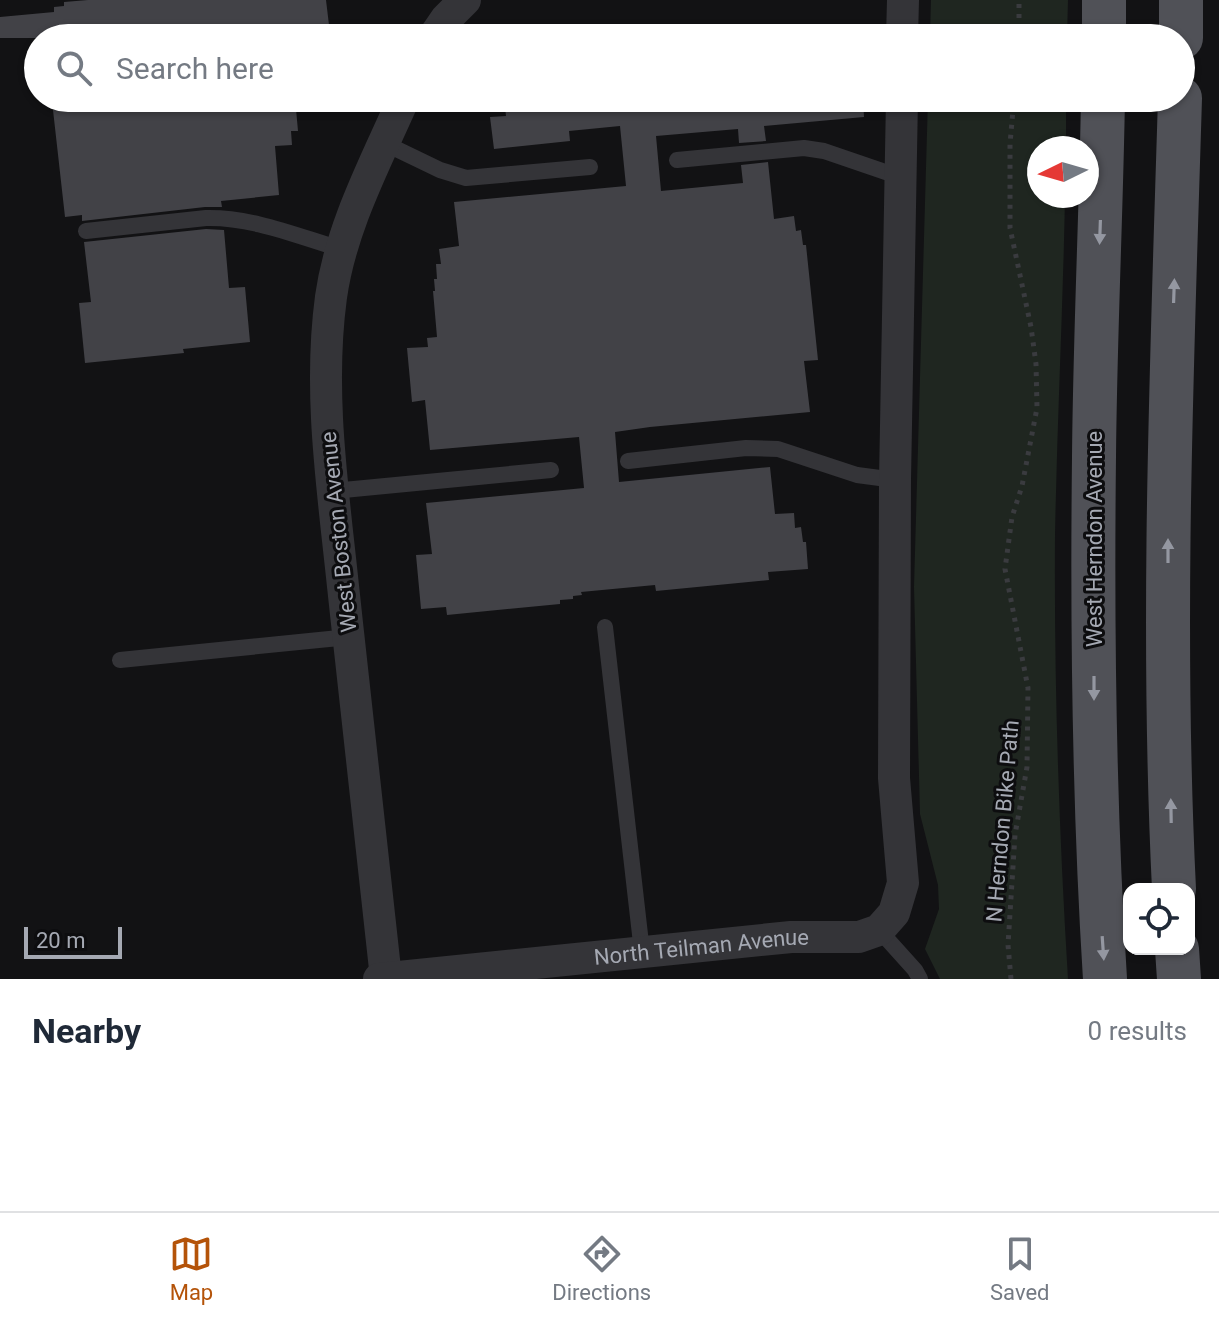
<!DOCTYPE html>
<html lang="en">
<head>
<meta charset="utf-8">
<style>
  body { margin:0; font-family:Roboto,sans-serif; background:#f2f2f3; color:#1f2937 }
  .controls { position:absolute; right:24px; bottom:24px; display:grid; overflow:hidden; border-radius:16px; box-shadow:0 2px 6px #0004 }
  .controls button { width:72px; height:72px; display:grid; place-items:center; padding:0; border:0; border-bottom:2px solid #e0e1e3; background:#fff; color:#1f2937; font:40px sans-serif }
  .compass { position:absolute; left:1027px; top:136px; width:72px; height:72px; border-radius:50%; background:#fff; box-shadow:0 2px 6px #0004; rotate:265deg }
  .scale { position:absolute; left:24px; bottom:20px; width:98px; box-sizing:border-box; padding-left:8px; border:4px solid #a5a9b3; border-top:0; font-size:22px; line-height:28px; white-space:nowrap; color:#a5a9b3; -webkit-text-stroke:6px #0d0d0f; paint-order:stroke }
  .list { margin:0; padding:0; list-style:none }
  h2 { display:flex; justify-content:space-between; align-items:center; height:104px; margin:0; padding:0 32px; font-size:34px }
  h2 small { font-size:26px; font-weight:400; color:#747a83 }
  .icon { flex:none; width:44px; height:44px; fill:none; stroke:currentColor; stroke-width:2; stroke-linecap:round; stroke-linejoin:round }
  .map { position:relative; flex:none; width:1219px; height:979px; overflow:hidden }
  .search { position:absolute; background:#fff; box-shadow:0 2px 6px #0004; left:24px; right:24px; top:24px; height:88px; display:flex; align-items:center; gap:20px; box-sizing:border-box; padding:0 28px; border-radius:44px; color:#747a83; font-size:30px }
  .sheet { height:232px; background:#fff }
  nav { display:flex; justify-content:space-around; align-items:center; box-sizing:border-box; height:112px; border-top:2px solid #e0e1e3; background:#fff; font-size:22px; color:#747a83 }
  nav a { display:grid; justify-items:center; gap:4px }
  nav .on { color:#b45309 }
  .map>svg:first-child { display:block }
  .green { fill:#1f2620 }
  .building { fill:#424247 }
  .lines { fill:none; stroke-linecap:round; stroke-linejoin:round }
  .path { stroke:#3a3b3f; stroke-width:5; stroke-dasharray:4 6; stroke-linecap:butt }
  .lane { stroke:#343438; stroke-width:16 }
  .street { stroke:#343438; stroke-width:32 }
  .primary { stroke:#505157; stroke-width:44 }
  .oneway { fill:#9497a1 }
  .labels { text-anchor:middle; stroke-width:6; stroke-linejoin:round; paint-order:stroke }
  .street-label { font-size:22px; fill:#a5a9b3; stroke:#0d0d0f }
</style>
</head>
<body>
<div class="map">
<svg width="1219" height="979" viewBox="0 0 1219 979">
  <rect width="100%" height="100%" fill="#121214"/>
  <path class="green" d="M 931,0 L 1068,0 L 1067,38 L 930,38 Z
    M 928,98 L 1066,98 L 1066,148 L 1039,148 L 1039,196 L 1065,196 C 1063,309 1057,423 1055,536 C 1054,684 1059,832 1068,979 L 940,979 L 925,949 L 939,909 L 938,885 L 920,814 L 914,587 Z"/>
  <path class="building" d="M 88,0 L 326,0 L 329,25 L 314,26 L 314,32 L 245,38 L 245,33 L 190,38 L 0,38 L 0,17 L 54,12 L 54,7 L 64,6 L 64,2 Z
    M 77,98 L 119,98 L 120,104 L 179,98 L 295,98 L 298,131 L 291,131 L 292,145 L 275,146 L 279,195 L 221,201 L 222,207 L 205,207 L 82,221 L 82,215 L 65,217 L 53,110 L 78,108 Z
    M 504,98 L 863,98 L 864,117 L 764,126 L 766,141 L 739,143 L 738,129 L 656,136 L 661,191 L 743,183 L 741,165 L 768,162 L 774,219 L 794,216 L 796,231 L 801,230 L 803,245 L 806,245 L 818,360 L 804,361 L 810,412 L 650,427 L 615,432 L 619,482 L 770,467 L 775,514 L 794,513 L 795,528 L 801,527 L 803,542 L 806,542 L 808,569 L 768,572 L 769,580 L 656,591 L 655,585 L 581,592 L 582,595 L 573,596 L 573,599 L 560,600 L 560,604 L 447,615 L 446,607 L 421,609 L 416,555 L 432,554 L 426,503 L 584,488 L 579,437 L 430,450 L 425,400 L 412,402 L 407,348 L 428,347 L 427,338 L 437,337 L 433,291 L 435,291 L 434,279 L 437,279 L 436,264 L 441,264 L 439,249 L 459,246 L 454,202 L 626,186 L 620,126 L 569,131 L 570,141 L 494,149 L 490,117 L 506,116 Z
    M 206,229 L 224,230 L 229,288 L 245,287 L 250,342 L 183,349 L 184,353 L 85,363 L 79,303 L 91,302 L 84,242 Z"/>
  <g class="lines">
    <path class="path" d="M 1019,38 L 1019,0
      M 1011,979 L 1008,945 L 1015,835 L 1027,767 L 1028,688 L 1005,569 L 1012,517 L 1022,486 L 1037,408 L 1036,364 L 1031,327 L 1010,228 L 1010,144 L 1014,98"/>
    <path class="lane" d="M 384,143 L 440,170 L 466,178 L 590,167
      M 677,160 L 804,148 L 824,151 L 900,177
      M 86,231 L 206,218 C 252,217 297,236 341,249
      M 628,461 L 746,448 L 778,449 L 857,475 L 895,480
      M 333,491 L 551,470
      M 605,627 L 642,952
      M 120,660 L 349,637
      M 879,930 L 915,970 L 920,979"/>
    <g class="street">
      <path d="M 433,38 L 446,19 L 465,0"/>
      <path d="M 902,38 L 903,0"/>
      <path d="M 386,978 C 372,848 357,717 343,586 C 333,490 318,393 331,297 C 341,226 376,162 404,98"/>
      <path id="s1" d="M 379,979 L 791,937 L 859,937 L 879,930 L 894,913 L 903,883 L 894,778 L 895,480 L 902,98"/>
    </g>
    <path class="primary" d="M 1104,38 L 1104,0
      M 1181,38 L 1181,0
      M 1103,98 C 1101,218 1095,337 1094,457 C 1092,631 1094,805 1105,979
      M 1174,889 C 1161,625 1172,362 1180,98
      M 1177,949 L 1179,979"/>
  </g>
  <defs><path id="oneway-solid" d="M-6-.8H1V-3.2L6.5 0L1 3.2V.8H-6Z" transform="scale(2)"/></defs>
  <g class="oneway">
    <use href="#oneway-solid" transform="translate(1100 232) rotate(92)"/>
    <use href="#oneway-solid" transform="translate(1174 291) rotate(-88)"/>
    <use href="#oneway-solid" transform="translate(1168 551) rotate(-90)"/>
    <use href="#oneway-solid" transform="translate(1094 688) rotate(90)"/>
    <use href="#oneway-solid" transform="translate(1171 811) rotate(-91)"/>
    <use href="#oneway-solid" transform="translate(1103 948) rotate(86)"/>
  </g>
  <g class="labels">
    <g class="street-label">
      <text transform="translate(338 532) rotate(-96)" y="8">West Boston Avenue</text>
      <text transform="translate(1094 539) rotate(-90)" y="8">West Herndon Avenue</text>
      <text transform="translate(1002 821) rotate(-85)" y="8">N Herndon Bike Path</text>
      <text dy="8" stroke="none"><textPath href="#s1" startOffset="324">North Teilman Avenue</textPath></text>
    </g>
  </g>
</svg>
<div class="controls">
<button><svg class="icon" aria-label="locate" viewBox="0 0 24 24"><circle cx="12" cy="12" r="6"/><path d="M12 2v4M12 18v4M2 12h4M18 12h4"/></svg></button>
</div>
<svg class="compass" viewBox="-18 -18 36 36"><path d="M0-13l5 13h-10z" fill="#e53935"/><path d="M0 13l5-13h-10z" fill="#747a83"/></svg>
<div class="scale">20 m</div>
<div class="search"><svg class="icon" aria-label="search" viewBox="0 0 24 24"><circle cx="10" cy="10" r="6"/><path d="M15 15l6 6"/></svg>Search here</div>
</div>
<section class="sheet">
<h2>Nearby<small>0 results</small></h2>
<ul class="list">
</ul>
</section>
<nav>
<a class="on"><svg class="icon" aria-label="map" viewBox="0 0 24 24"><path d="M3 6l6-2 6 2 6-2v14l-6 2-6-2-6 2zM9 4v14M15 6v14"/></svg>Map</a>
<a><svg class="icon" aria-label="directions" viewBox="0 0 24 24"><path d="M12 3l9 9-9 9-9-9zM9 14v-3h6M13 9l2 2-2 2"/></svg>Directions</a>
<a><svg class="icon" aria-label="saved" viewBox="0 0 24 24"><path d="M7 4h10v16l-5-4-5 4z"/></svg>Saved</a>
</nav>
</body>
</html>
